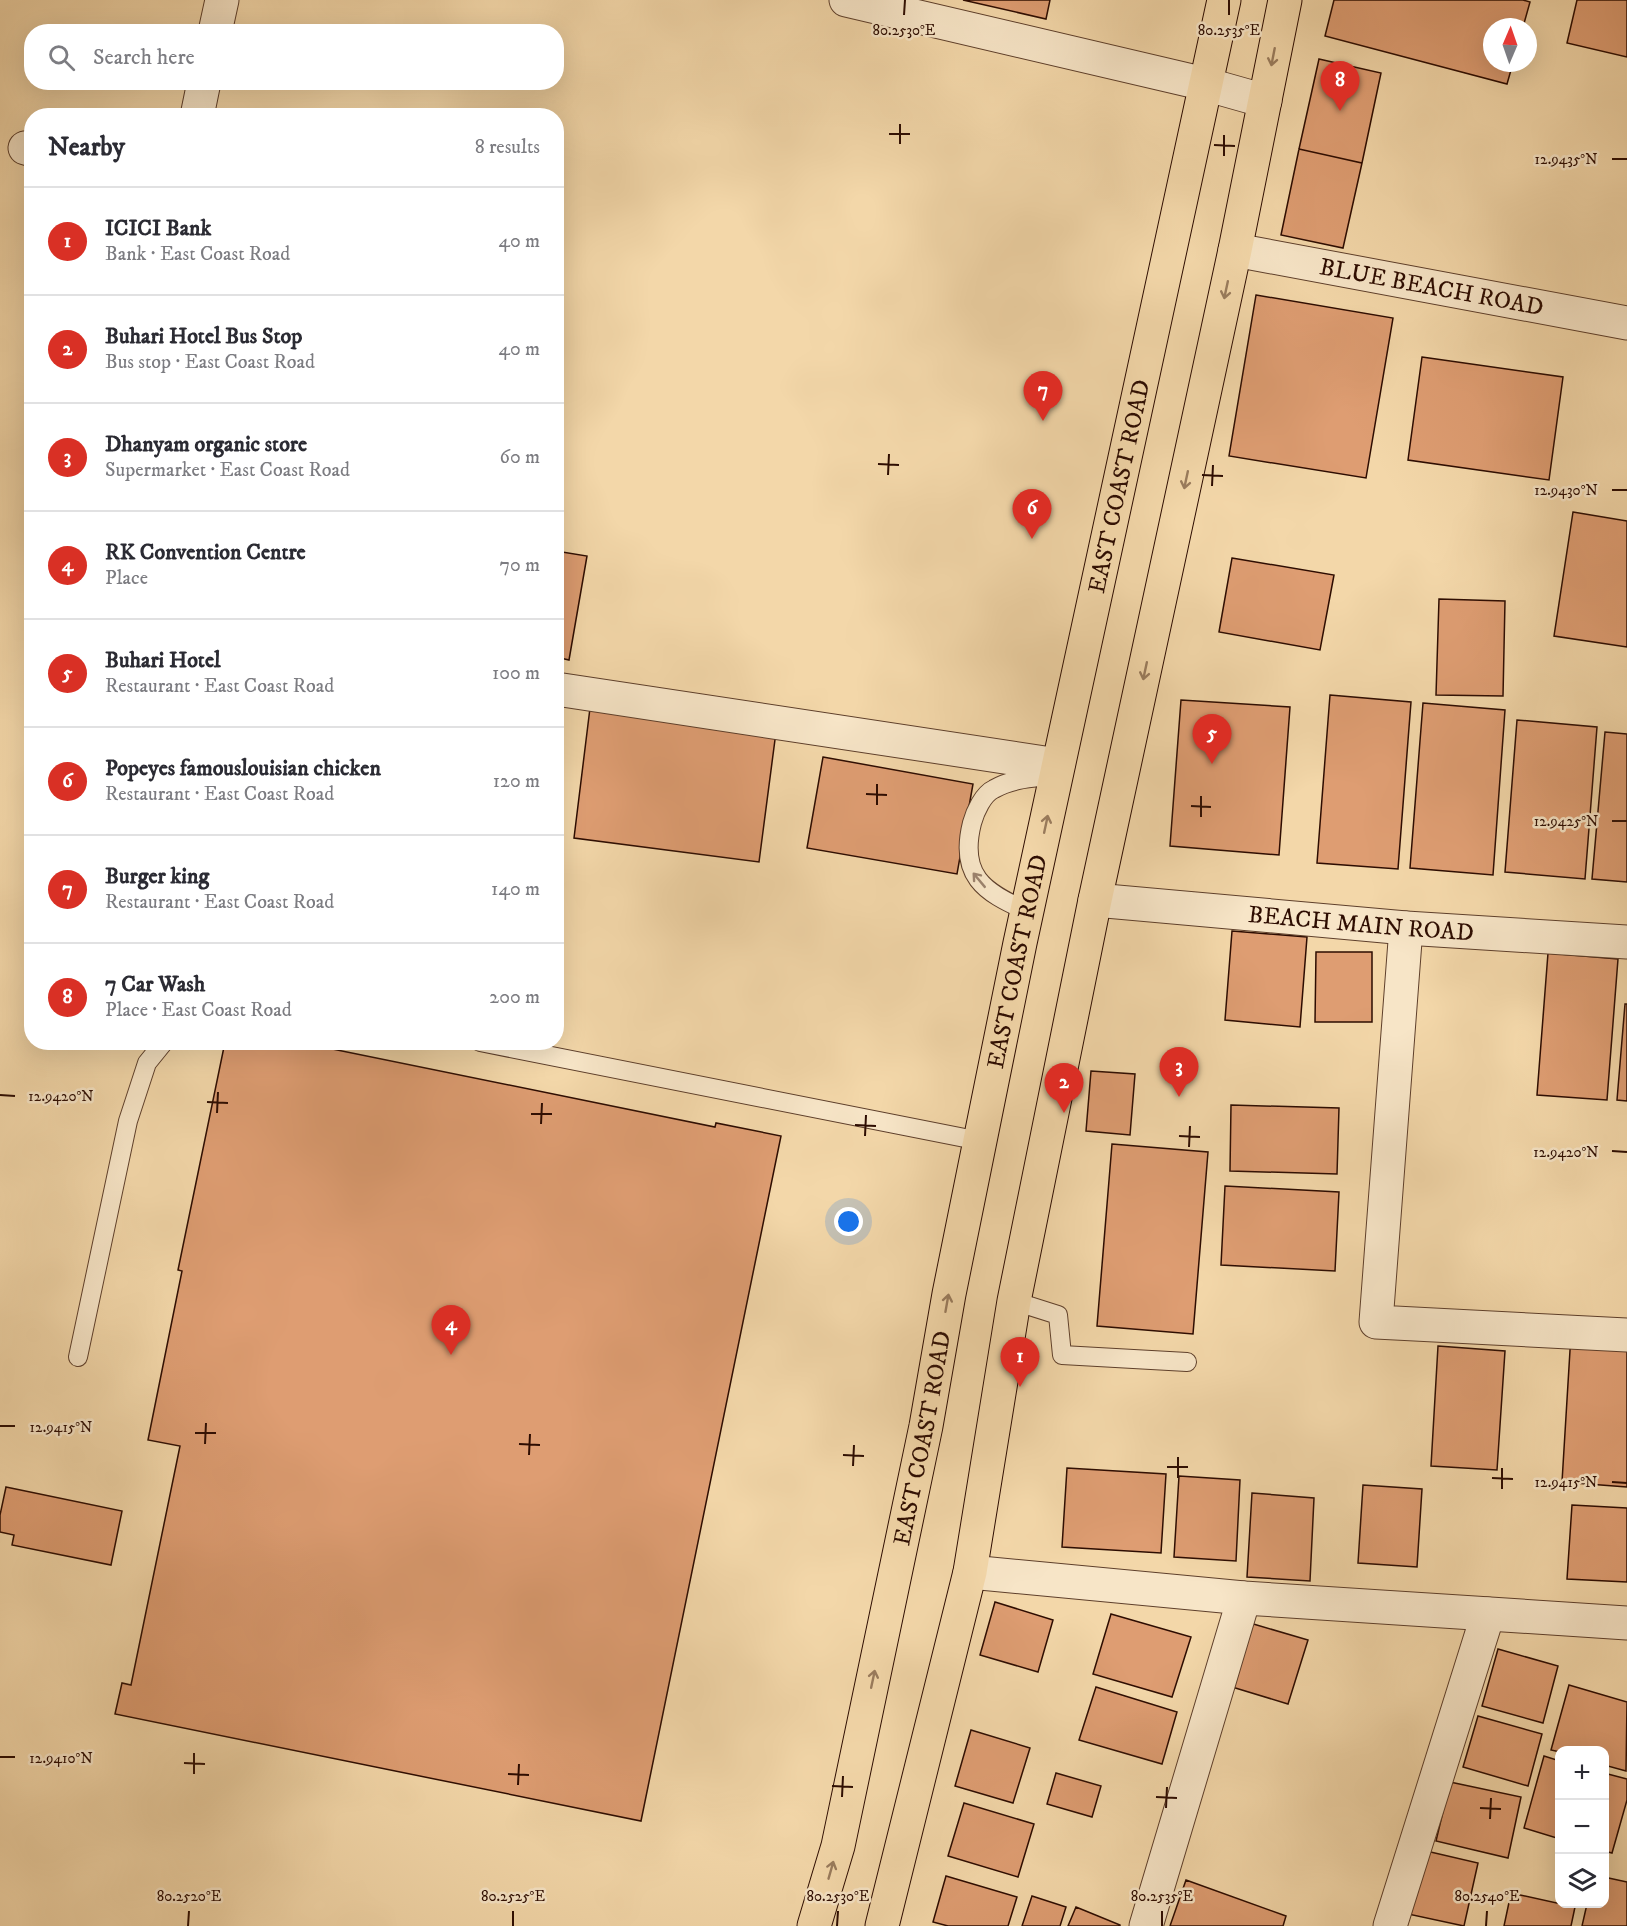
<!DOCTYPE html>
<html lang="en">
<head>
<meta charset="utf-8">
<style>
  body { margin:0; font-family:"IM FELL DW Pica",serif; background:#f2f2f3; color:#2b2b33 }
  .controls { position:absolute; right:18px; bottom:18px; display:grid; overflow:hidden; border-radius:12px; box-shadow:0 6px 24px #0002 }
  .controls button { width:54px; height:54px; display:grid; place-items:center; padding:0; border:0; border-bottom:2px solid #e1e1e2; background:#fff; color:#2b2b33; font:30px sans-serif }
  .compass { position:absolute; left:1483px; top:18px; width:54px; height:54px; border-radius:50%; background:#fff; box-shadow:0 6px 24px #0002; rotate:2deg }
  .you { position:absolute; left:849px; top:1222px; width:21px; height:21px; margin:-15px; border:4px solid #fff; border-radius:50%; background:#1a73e8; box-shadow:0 0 0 9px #1a73e833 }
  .badge { display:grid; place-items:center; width:39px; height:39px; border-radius:50%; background:#d93025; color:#fff; font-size:20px; font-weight:700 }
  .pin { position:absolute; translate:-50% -50px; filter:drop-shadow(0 2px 3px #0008) }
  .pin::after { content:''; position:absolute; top:32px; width:21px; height:18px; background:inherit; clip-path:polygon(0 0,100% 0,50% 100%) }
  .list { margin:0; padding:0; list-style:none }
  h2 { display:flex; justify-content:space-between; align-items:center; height:78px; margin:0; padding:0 24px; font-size:26px }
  h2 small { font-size:20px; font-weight:400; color:#7c7c81 }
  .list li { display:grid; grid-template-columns:39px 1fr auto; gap:18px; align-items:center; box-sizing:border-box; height:108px; padding:0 24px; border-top:2px solid #e1e1e2 }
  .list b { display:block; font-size:22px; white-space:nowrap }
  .list p { margin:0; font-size:20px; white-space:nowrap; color:#7c7c81 }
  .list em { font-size:20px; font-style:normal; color:#7c7c81 }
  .icon { flex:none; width:33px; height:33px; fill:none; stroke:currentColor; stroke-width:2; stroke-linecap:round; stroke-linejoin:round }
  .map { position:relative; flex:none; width:1627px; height:1926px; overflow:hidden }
  .search { position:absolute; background:#fff; box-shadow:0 6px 24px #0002; left:24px; top:24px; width:540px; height:66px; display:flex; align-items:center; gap:15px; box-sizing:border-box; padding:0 21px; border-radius:24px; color:#7c7c81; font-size:22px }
  .panel { position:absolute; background:#fff; box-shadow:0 6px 24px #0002; left:24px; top:108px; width:540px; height:942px; border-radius:24px }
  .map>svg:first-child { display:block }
  .building { fill:#de9d72; stroke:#2d0c01; stroke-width:1.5 }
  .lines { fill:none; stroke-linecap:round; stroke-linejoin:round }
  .service-casing { stroke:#5e3f2b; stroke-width:20 }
  .minor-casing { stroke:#5e3f2b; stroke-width:35 }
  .tertiary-casing { stroke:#5e3f2b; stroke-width:35 }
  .primary-casing { stroke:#2d0c01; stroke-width:35 }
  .service { stroke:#f7e5c7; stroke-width:18 }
  .minor { stroke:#f7e5c7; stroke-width:33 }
  .tertiary { stroke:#f7e5c7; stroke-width:33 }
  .primary { stroke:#f3d7a9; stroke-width:33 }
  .oneway { stroke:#9a7c5d }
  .oneway2 { stroke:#9c836e }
  .ticks { fill:none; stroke:#2d0c01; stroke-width:2 }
  .labels { text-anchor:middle; stroke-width:5; stroke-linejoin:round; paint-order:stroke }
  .street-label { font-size:24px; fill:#2d0c01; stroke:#f7e5c7 }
  .ticks-label { font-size:15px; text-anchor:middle; fill:#2d0c01; stroke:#f7e5c7; stroke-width:5; stroke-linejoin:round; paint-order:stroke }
</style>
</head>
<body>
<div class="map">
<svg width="1627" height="1926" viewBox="0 0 1627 1926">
  <rect width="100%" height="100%" fill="#f3d7a9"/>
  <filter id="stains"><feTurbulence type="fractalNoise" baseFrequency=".00333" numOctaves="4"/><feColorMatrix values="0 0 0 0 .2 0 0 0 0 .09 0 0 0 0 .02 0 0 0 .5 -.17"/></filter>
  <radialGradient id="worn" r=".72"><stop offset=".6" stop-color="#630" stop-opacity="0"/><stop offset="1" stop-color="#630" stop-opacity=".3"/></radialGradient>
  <path class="building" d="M 963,0 L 1050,0 L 1046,19 Z
    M 1334,0 L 1523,0 L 1530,2 L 1523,27 L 1492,27 L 1492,63 L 1513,63 L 1507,84 L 1325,36 Z
    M 1577,0 L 1627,0 L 1627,57 L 1567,43 Z
    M 1319,59 L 1381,73 L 1362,163 L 1299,149 Z
    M 1299,149 L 1362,163 L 1343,248 L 1281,235 Z
    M 1256,295 L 1393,318 L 1366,478 L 1229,456 Z
    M 1422,357 L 1563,377 L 1549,480 L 1408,460 Z
    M 1573,512 L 1627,521 L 1627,647 L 1554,636 Z
    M 556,551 L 587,556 L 569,660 L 556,657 Z
    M 1232,558 L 1334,575 L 1320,650 L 1219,632 Z
    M 1439,599 L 1505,601 L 1503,696 L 1436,695 Z
    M 1330,695 L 1411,702 L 1398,869 L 1317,863 Z
    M 1181,700 L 1290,707 L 1279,855 L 1170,846 Z
    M 1423,703 L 1505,710 L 1493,875 L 1410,868 Z
    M 590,708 L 776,732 L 759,862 L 574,838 Z
    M 1517,720 L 1597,727 L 1585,879 L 1505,872 Z
    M 1605,732 L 1627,734 L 1627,882 L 1592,879 Z
    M 823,757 L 973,784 L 957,874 L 807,848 Z
    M 1232,931 L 1307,937 L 1300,1027 L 1225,1020 Z
    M 1316,952 L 1372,952 L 1372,1022 L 1315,1022 Z
    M 1548,953 L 1618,959 L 1607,1100 L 1537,1095 Z
    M 1625,1004 L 1627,1004 L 1627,1101 L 1617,1100 Z
    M 225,1042 L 298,1042 L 715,1127 L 716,1123 L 781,1136 L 641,1821 L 115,1714 L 122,1683 L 131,1685 L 180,1446 L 148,1440 L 182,1271 L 178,1270 Z
    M 1091,1071 L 1135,1074 L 1130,1135 L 1086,1131 Z
    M 1231,1105 L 1339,1108 L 1337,1174 L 1230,1171 Z
    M 1112,1144 L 1208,1152 L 1193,1334 L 1097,1326 Z
    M 1225,1186 L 1339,1192 L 1335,1271 L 1221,1265 Z
    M 1571,1334 L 1627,1337 L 1627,1487 L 1562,1482 Z
    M 1438,1346 L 1505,1351 L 1497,1470 L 1431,1466 Z
    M 1067,1468 L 1166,1474 L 1161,1553 L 1062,1547 Z
    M 1179,1476 L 1240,1480 L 1236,1561 L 1174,1557 Z
    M 1363,1485 L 1422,1489 L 1417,1567 L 1358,1563 Z
    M 6,1487 L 122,1511 L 111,1565 L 12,1545 L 14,1535 L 0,1532 L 0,1515 Z
    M 1252,1493 L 1314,1498 L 1310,1581 L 1247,1577 Z
    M 1572,1505 L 1627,1508 L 1627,1582 L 1567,1579 Z
    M 995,1602 L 1053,1620 L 1038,1672 L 980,1655 Z
    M 1111,1614 L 1191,1637 L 1172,1697 L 1093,1674 Z
    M 1250,1623 L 1308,1640 L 1288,1704 L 1232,1687 Z
    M 1498,1649 L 1558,1666 L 1543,1723 L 1482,1706 Z
    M 1569,1685 L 1627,1702 L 1626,1771 L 1604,1765 L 1604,1750 L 1560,1752 L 1551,1750 Z
    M 1096,1687 L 1177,1712 L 1162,1764 L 1079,1740 Z
    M 1478,1716 L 1542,1734 L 1528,1786 L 1463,1767 Z
    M 971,1730 L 1030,1748 L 1013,1803 L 955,1786 Z
    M 1544,1756 L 1560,1761 L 1560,1839 L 1524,1828 Z
    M 1056,1773 L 1101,1786 L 1092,1817 L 1047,1804 Z
    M 1604,1773 L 1627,1779 L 1627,1800 L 1612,1853 L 1604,1851 Z
    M 1450,1782 L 1521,1797 L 1508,1858 L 1436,1841 Z
    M 964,1803 L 1034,1824 L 1018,1877 L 948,1856 Z
    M 1422,1850 L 1478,1863 L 1464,1926 L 1408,1914 Z
    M 946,1876 L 1017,1897 L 1008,1926 L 948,1926 L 933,1922 Z
    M 1604,1877 L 1627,1882 L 1627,1926 L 1582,1926 L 1587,1904 L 1604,1904 Z
    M 1186,1880 L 1286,1916 L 1283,1926 L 1170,1926 Z
    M 1511,1893 L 1575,1907 L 1571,1926 L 1504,1926 Z
    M 1032,1896 L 1066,1907 L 1060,1926 L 1022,1926 Z
    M 1076,1907 L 1120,1925 L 1120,1926 L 1068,1926 Z"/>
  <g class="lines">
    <g class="service-casing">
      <path id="service" d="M 1027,911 C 983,892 959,875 972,823 C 975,812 983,794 994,789 C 1013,778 1035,778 1056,775
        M 480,1042 L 980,1141
        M 1014,1301 L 1058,1315 L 1062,1355 L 1187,1362
        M 78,1357 L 128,1121 L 147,1063 L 164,1042"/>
    </g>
    <g class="minor-casing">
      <g id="minor">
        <path d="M 846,0 L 1205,84 L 1265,101"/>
        <path d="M 215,32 L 222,0"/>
        <path d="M 197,116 L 204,82"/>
        <path d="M 25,148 L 32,150"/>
        <path d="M 556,689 L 1058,765"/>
        <path id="s1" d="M 1095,900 L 1406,928 L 1627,942"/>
        <path d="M 1406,928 L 1376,1322 L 1627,1335"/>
        <path d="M 970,1572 L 1244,1598 L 1627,1623"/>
        <path d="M 1146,1926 L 1244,1598"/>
        <path d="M 1390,1926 L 1488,1614"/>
      </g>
    </g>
    <g class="tertiary-casing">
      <g id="tertiary">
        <path id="s2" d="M 1235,250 L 1627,323"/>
      </g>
    </g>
    <g class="primary-casing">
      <g id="primary">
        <path id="s3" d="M 814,1926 L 838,1846 L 926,1426 L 949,1294 L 1020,943 L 1224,0"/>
        <path d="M 882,1926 L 970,1572 L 1014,1301 L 1095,900 L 1235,250 L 1285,0"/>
      </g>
    </g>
    <use href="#service" class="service"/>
    <use href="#minor" class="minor"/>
    <use href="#tertiary" class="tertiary"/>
    <use href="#primary" class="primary"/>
  </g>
  <defs><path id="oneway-shaft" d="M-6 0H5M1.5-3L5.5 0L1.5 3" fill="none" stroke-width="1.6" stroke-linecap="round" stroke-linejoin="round" transform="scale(1.5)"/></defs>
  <g class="oneway">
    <use href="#oneway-shaft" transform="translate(1273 57) rotate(101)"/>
    <use href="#oneway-shaft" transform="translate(1226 290) rotate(102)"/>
    <use href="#oneway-shaft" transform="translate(1186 480) rotate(102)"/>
    <use href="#oneway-shaft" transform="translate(1145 671) rotate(102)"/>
    <use href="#oneway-shaft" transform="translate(1046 824) rotate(-78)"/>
    <use href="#oneway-shaft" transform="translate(947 1303) rotate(-80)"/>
    <use href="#oneway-shaft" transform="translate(873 1679) rotate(-78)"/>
    <use href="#oneway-shaft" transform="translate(831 1870) rotate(-74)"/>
  </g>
  <use class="oneway2" href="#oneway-shaft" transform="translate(979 880) rotate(-130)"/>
  <path class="ticks" d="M 904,15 L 905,0M 1229,15 L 1229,0M 889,134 L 910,134M 900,144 L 900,124M 1214,145 L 1235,146M 1224,156 L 1224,135M 1612,159 L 1627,159M 878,464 L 899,465M 888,475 L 889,454M 1202,475 L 1223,476M 1212,486 L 1213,465M 1612,490 L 1627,490M 866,794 L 887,795M 877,805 L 877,784M 1191,806 L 1211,807M 1201,817 L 1201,796M 1612,821 L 1627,821M 0,1095 L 15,1096M 207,1102 L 228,1103M 217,1113 L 218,1092M 531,1114 L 552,1114M 541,1124 L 542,1103M 855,1125 L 876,1126M 865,1136 L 866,1115M 1179,1136 L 1200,1137M 1189,1147 L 1190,1126M 1612,1151 L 1627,1152M 0,1426 L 15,1426M 195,1433 L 216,1433M 205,1444 L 206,1423M 519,1444 L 540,1445M 529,1455 L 530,1434M 843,1455 L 864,1456M 853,1466 L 854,1445M 1167,1467 L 1188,1467M 1178,1478 L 1178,1457M 1492,1478 L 1513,1479M 1612,1482 L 1627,1483M 1502,1489 L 1502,1468M 0,1757 L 15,1757M 184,1763 L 205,1764M 194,1774 L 194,1753M 508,1774 L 529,1775M 518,1785 L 519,1764M 832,1786 L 853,1787M 842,1797 L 843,1776M 1156,1797 L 1177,1798M 1166,1808 L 1167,1787M 1480,1808 L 1501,1809M 1490,1819 L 1491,1798M 188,1926 L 189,1911M 513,1926 L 513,1911M 837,1926 L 838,1911M 1162,1926 L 1162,1911M 1486,1926 L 1487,1911"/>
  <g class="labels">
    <g class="street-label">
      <text dy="8" stroke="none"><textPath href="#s2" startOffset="200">BLUE BEACH ROAD</textPath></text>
      <text dy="8" stroke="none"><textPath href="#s3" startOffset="1472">EAST COAST ROAD</textPath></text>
      <text dy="8" stroke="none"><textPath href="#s1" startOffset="267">BEACH MAIN ROAD</textPath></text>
      <text dy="8" stroke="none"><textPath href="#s3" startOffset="986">EAST COAST ROAD</textPath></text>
      <text dy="8" stroke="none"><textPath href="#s3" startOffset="500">EAST COAST ROAD</textPath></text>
    </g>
  </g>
  <g class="ticks-label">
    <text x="904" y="35">80.2530°E</text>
    <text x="1229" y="35">80.2535°E</text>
    <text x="1566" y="164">12.9435°N</text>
    <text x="1566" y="495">12.9430°N</text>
    <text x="1566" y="826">12.9425°N</text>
    <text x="61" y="1101">12.9420°N</text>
    <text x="1566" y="1157">12.9420°N</text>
    <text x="61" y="1432">12.9415°N</text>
    <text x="1566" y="1487">12.9415°N</text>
    <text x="61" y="1763">12.9410°N</text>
    <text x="189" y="1901">80.2520°E</text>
    <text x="513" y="1901">80.2525°E</text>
    <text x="838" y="1901">80.2530°E</text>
    <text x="1162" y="1901">80.2535°E</text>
    <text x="1487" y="1901">80.2540°E</text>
  </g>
  <rect width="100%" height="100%" filter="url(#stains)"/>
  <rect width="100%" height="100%" fill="url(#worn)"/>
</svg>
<div class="controls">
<button>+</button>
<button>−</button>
<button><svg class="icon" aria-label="layers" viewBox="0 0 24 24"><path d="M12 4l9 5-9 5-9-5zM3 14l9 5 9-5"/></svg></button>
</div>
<svg class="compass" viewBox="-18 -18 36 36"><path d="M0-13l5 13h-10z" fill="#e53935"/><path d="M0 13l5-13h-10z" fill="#7c7c81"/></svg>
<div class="you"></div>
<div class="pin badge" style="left:1020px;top:1387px">1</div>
<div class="pin badge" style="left:1064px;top:1113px">2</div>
<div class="pin badge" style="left:1179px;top:1097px">3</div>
<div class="pin badge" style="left:451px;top:1355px">4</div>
<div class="pin badge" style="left:1212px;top:764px">5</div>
<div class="pin badge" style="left:1032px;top:539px">6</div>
<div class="pin badge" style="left:1043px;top:421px">7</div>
<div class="pin badge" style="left:1340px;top:111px">8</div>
<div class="search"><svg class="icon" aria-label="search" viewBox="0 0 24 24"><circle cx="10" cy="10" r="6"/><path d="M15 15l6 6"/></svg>Search here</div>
<section class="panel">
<h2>Nearby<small>8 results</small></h2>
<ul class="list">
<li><span class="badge">1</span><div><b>ICICI Bank</b><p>Bank · East Coast Road</p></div><em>40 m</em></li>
<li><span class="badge">2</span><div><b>Buhari Hotel Bus Stop</b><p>Bus stop · East Coast Road</p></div><em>40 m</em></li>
<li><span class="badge">3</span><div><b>Dhanyam organic store</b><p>Supermarket · East Coast Road</p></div><em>60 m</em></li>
<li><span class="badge">4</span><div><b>RK Convention Centre</b><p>Place</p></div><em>70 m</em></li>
<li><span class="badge">5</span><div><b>Buhari Hotel</b><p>Restaurant · East Coast Road</p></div><em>100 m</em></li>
<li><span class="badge">6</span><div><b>Popeyes famouslouisian chicken</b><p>Restaurant · East Coast Road</p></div><em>120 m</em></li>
<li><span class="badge">7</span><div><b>Burger king</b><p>Restaurant · East Coast Road</p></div><em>140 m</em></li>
<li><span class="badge">8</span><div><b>7 Car Wash</b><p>Place · East Coast Road</p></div><em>200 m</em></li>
</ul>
</section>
</div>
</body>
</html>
